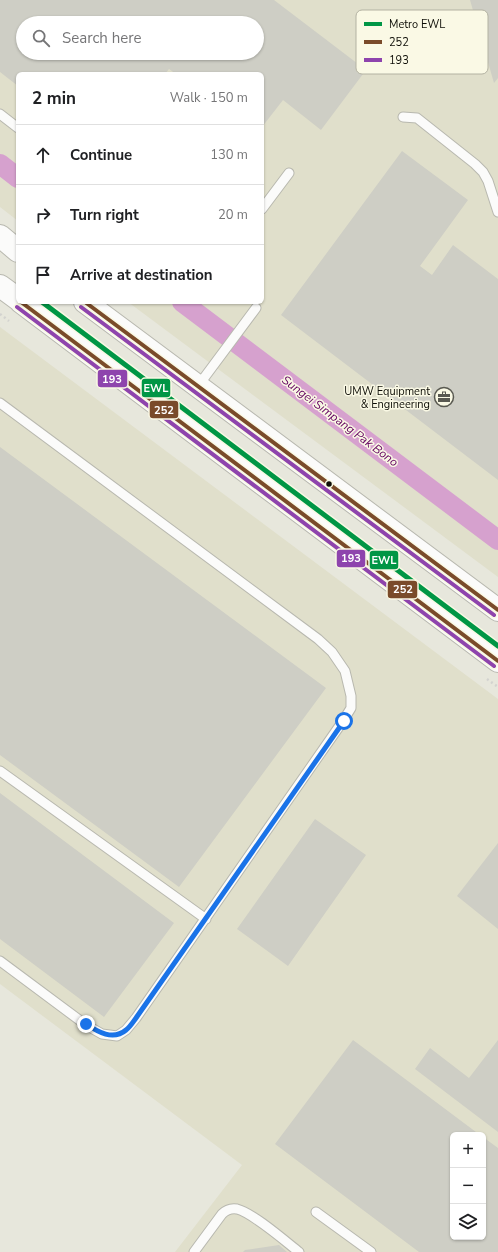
<!DOCTYPE html>
<html lang="en">
<head>
<meta charset="utf-8">
<style>
  body { margin:0; font-family:"Nunito Sans",sans-serif; background:#f2f2f2; color:#202124 }
  .controls { position:absolute; right:12px; bottom:12px; display:grid; overflow:hidden; border-radius:6px; box-shadow:0 1px 3px #0004 }
  .controls button { width:36px; height:36px; display:grid; place-items:center; padding:0; border:0; border-bottom:1px solid #e0e0e0; background:#fff; color:#202124; font:20px sans-serif }
  .stop { position:absolute; width:12px; height:12px; margin:-9px; border:3px solid #1a73e8; border-radius:50%; background:#fff }
  .stop.end { background:#1a73e8; border-color:#fff; box-shadow:0 1px 4px #0008 }
  .list { margin:0; padding:0; list-style:none }
  h2 { display:flex; justify-content:space-between; align-items:center; height:52px; margin:0; padding:0 16px; font-size:17px }
  h2 small { font-size:13px; font-weight:400; color:#757577 }
  .list li { display:grid; grid-template-columns:26px 1fr auto; gap:12px; align-items:center; box-sizing:border-box; height:60px; padding:0 16px; border-top:1px solid #e0e0e0 }
  .list b { display:block; font-size:15px; white-space:nowrap }
  .list em { font-size:13px; font-style:normal; color:#757577 }
  .icon { flex:none; width:22px; height:22px; fill:none; stroke:currentColor; stroke-width:2; stroke-linecap:round; stroke-linejoin:round }
  .map { position:relative; flex:none; width:498px; height:1252px; overflow:hidden }
  .search { position:absolute; background:#fff; box-shadow:0 1px 3px #0004; left:16px; top:16px; width:248px; height:44px; display:flex; align-items:center; gap:10px; box-sizing:border-box; padding:0 14px; border-radius:22px; color:#757577; font-size:15px }
  .panel { position:absolute; background:#fff; box-shadow:0 1px 3px #0004; left:16px; top:72px; width:248px; height:232px; border-radius:6px }
  .map>svg:first-child { display:block }
  .built { fill:#e0dfcb; fill-rule:evenodd }
  .lines { fill:none; stroke-linecap:round; stroke-linejoin:round }
  .canal { stroke:#d6a1ce; stroke-width:20 }
  .building { fill:#cecec5; fill-rule:evenodd }
  .lane-casing { stroke:#b8b8af; stroke-width:11 }
  .secondary-casing { stroke:#b8b8af; stroke-width:24 }
  .path { stroke:#d3d3cf; stroke-width:2.5; stroke-dasharray:2 3; stroke-linecap:butt }
  .lane { stroke:#fbfbfa; stroke-width:9 }
  .secondary { stroke:#fbfbfa; stroke-width:22 }
  .bus-1-casing { stroke:#faf9e5; stroke-width:7 }
  .bus-2-casing { stroke:#faf9e5; stroke-width:7 }
  .bus-1 { stroke:#7a4b2a; stroke-width:4 }
  .bus-2 { stroke:#8e44ad; stroke-width:4 }
  .metro-1-casing { stroke:#faf9e5; stroke-width:8 }
  .metro-1 { stroke:#009645; stroke-width:5 }
  .route { stroke:#1a73e8; stroke-width:5 }
  .bus-dot { fill:#0d0d06; stroke:#faf9e5; stroke-width:1.5 }
  .labels { text-anchor:middle; stroke-width:3; stroke-linejoin:round; paint-order:stroke }
  .poi-label { font-size:11px; fill:#0d0d06; stroke:#faf9e5; text-anchor:end }
  .water-label { font-size:12px; font-style:italic; fill:#640261; stroke:#faf9e5 }
  .key { fill:#faf9e5; stroke:#b3b2a2; stroke-width:1 }
  .key-label { font-size:11px; fill:#0d0d06 }
  .line-badge { stroke:#faf9e5; stroke-width:1.5 }
  .badge-label { font-size:11px; text-anchor:middle; font-weight:bold; fill:#fff }
</style>
</head>
<body>
<div class="map">
<svg width="498" height="1252" viewBox="0 0 498 1252">
  <rect width="100%" height="100%" fill="#e7e7dc"/>
  <path class="built" d="M 0,0 L 498,0 L 498,577 L 128,302 L 262,302 L 262,74 L 18,74 L 18,221 L 0,207 ZM 23,23 L 257,23 L 257,53 L 23,53 Z
    M 0,327 L 498,699 L 498,1252 L 175,1252 L 242,1165 L 0,984 ZM 453,1135 L 483,1135 L 483,1237 L 453,1237 Z"/>
  <g class="lines">
    <path class="canal" d="M 0,164 L 18,178
      M 182,302 L 498,540"/>
  </g>
  <path class="building" d="M 0,0 L 274,0 L 366,70 L 321,130 L 283,100 L 262,127 L 262,74 L 176,74 L 169,69 L 165,74 L 18,74 L 18,86 L 0,72 ZM 23,23 L 257,23 L 257,53 L 23,53 Z
    M 470,0 L 498,0 L 498,78 L 494,83 Z
    M 402,151 L 468,200 L 420,266 L 432,275 L 453,245 L 498,279 L 498,480 L 281,315 Z
    M 0,447 L 326,688 L 179,887 L 0,755 Z
    M 0,793 L 174,923 L 104,1017 L 0,939 Z
    M 315,819 L 366,855 L 288,966 L 237,929 Z
    M 498,843 L 498,929 L 457,896 Z
    M 353,1040 L 480,1135 L 453,1135 L 453,1237 L 483,1237 L 483,1137 L 498,1148 L 498,1252 L 419,1252 L 275,1144 Z
    M 498,1040 L 498,1132 L 415,1069 L 430,1048 L 469,1078 Z
    M 279,1245 L 287,1252 L 243,1252 L 245,1250 Z"/>
  <g class="lines">
    <g class="lane-casing">
      <path id="lane" d="M 0,114 L 18,128
        M 403,117 L 417,118 L 475,164 L 483,172 L 488,181 L 498,212
        M 262,209 L 289,173
        M 198,386 L 256,308
        M 0,403 L 318,639 L 332,652 L 345,671 L 351,696 L 351,708 L 343,721 L 136,1018 L 126,1030 L 117,1036 L 102,1034 L 86,1025 L 0,961
        M 0,771 L 206,919
        M 316,1212 L 371,1252
        M 194,1252 L 222,1214 C 226,1210 231,1208 237,1209 C 253,1213 285,1241 299,1252"/>
    </g>
    <g class="secondary-casing">
      <path id="secondary" d="M 0,236 L 18,251
        M 0,286 L 18,299
        M 21,302 L 498,661
        M 85,302 L 498,610"/>
    </g>
    <path class="path" d="M 0,314 L 9,321
      M 487,679 L 498,687"/>
    <use href="#lane" class="lane"/>
    <use href="#secondary" class="secondary"/>
    <g class="bus-1-casing">
      <path id="bus-1" d="M 21,302 L 498,661
        M 85,302 L 498,610"/>
    </g>
    <g class="bus-2-casing">
      <path id="bus-2" d="M 17,307 L 494,666
        M 81,307 L 494,615"/>
    </g>
    <use href="#bus-1" class="bus-1"/>
    <use href="#bus-2" class="bus-2"/>
    <g class="metro-1-casing">
      <path id="metro-1" d="M 42,302 L 498,646"/>
    </g>
    <use href="#metro-1" class="metro-1"/>
  </g>
  <g class="lines">
    <path class="route" d="M 86,1024 C 98,1032 113,1041 126,1030 C 130,1027 133,1022 136,1018 L 344,721"/>
  </g>
  <defs>
    <g id="office-ring" transform="scale(1)"><circle r="9.5" fill="#faf9e5" stroke="#595951" stroke-width="1.5"/><path d="M-6-3h4V-5.5h4V-3h4V5H-6ZM-1-4.5V-3h2v-1.5ZM-6 0V1H6V0Z" fill="#595951"/></g>
  </defs>
  <g fill-rule="evenodd">
    <use href="#office-ring" x="444" y="397"/>
  </g>
  <circle class="bus-dot" cx="329" cy="484" r="3.5"/>
  <g class="labels">
    <g class="poi-label">
      <text x="430" y="395">UMW Equipment<tspan x="430" dy="13">&amp; Engineering</tspan></text>
    </g>
    <g class="water-label">
      <text transform="translate(340 421) rotate(37)" y="4">Sungei Simpang Pak Bono</text>
    </g>
  </g>
  <rect x="356" y="10" width="132" height="64" rx="6" class="key"/>
  <rect x="364" y="22" width="18" height="4" fill="#009645"/>
  <rect x="364" y="40" width="18" height="4" fill="#7a4b2a"/>
  <rect x="364" y="58" width="18" height="4" fill="#8e44ad"/>
  <g class="key-label">
    <text x="389" y="28">Metro EWL</text>
    <text x="389" y="46">252</text>
    <text x="389" y="64">193</text>
  </g>
  <g class="line-badge">
    <rect x="97" y="369" width="31" height="19" rx="4" fill="#8e44ad"/>
    <rect x="141" y="378" width="30" height="20" rx="4" fill="#009645"/>
    <rect x="149" y="400" width="30" height="19" rx="4" fill="#7a4b2a"/>
    <rect x="336" y="549" width="30" height="19" rx="4" fill="#8e44ad"/>
    <rect x="369" y="550" width="30" height="20" rx="4" fill="#009645"/>
    <rect x="387" y="580" width="31" height="19" rx="4" fill="#7a4b2a"/>
  </g>
  <g class="badge-label">
    <text x="112" y="383">193</text>
    <text x="156" y="392">EWL</text>
    <text x="164" y="414">252</text>
    <text x="351" y="562">193</text>
    <text x="384" y="564">EWL</text>
    <text x="403" y="593">252</text>
  </g>
</svg>
<div class="controls">
<button>+</button>
<button>−</button>
<button><svg class="icon" aria-label="layers" viewBox="0 0 24 24"><path d="M12 4l9 5-9 5-9-5zM3 14l9 5 9-5"/></svg></button>
</div>
<div class="stop" style="left:344px;top:721px"></div>
<div class="stop end" style="left:86px;top:1024px"></div>
<div class="search"><svg class="icon" aria-label="search" viewBox="0 0 24 24"><circle cx="10" cy="10" r="6"/><path d="M15 15l6 6"/></svg>Search here</div>
<section class="panel">
<h2>2 min<small>Walk · 150 m</small></h2>
<ul class="list">
<li><svg class="icon" aria-label="ahead" viewBox="0 0 24 24"><path d="M12 20V5M6 11l6-6 6 6"/></svg><div><b>Continue</b></div><em>130 m</em></li>
<li><svg class="icon" aria-label="right" viewBox="0 0 24 24"><path d="M7 20v-9h11M14 6l5 5-5 5"/></svg><div><b>Turn right</b></div><em>20 m</em></li>
<li><svg class="icon" aria-label="arrive" viewBox="0 0 24 24"><path d="M6 21V4h12l-3 4 3 4H6"/></svg><div><b>Arrive at destination</b></div></li>
</ul>
</section>
</div>
</body>
</html>
